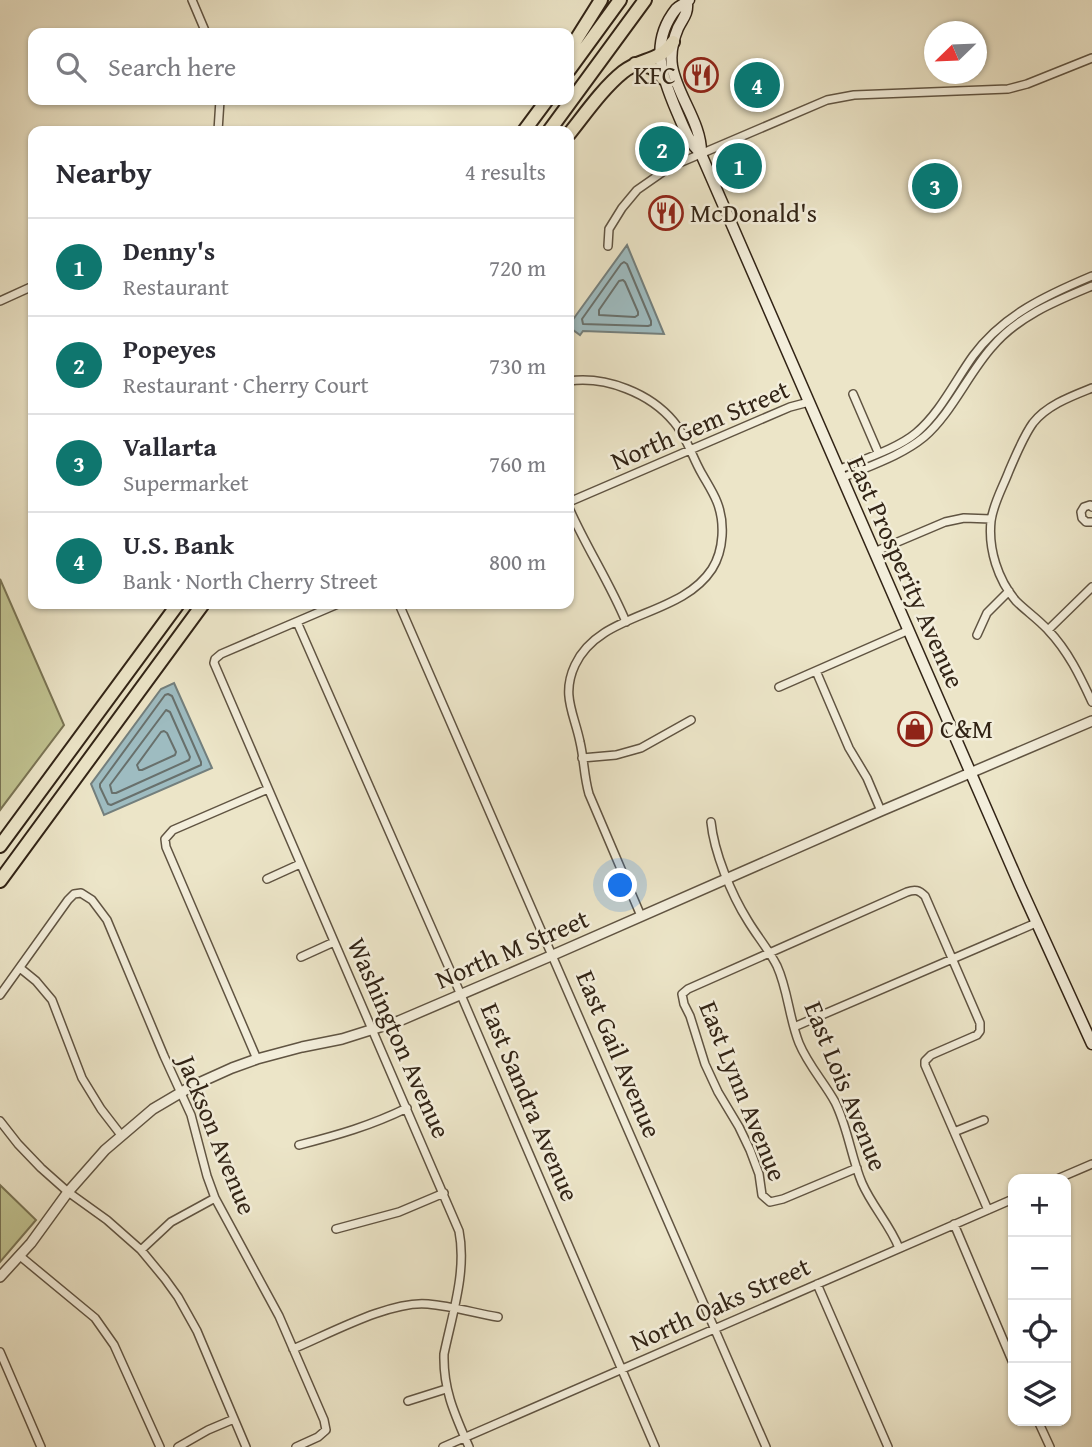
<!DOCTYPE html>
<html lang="en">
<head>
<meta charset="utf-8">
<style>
  body { margin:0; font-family:"Gentium Book Plus",serif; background:#f7f7f7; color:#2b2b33 }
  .controls { position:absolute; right:21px; bottom:21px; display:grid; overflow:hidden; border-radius:14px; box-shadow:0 2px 5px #0004 }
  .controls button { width:63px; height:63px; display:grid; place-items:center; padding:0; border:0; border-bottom:2px solid #e1e1e2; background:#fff; color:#2b2b33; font:35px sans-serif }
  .compass { position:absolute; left:924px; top:21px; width:63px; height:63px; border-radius:50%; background:#fff; box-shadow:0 2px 5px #0004; rotate:247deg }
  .you { position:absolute; left:621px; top:886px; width:24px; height:24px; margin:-18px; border:5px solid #fff; border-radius:50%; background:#1a73e8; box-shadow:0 0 0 10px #1a73e833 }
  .badge { display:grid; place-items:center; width:46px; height:46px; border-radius:50%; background:#0f766e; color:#fff; font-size:23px; font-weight:700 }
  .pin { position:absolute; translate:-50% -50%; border:4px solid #fff; box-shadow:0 2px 7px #0006 }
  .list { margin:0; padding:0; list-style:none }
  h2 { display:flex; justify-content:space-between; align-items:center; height:91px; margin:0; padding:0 28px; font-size:30px }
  h2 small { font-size:23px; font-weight:400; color:#7c7c81 }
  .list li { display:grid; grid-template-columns:46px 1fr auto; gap:21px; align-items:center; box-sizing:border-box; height:98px; padding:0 28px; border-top:2px solid #e1e1e2 }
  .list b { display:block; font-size:26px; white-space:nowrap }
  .list p { margin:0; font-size:23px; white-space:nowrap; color:#7c7c81 }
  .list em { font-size:23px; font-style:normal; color:#7c7c81 }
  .icon { flex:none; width:38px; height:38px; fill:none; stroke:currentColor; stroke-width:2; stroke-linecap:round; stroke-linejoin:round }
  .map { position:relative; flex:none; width:1092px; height:1447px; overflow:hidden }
  .search { position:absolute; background:#fff; box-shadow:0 2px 5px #0004; left:28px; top:28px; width:546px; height:77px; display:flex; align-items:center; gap:18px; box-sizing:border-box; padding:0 24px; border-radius:14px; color:#7c7c81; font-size:26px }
  .panel { position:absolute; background:#fff; box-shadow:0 2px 5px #0004; left:28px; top:126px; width:546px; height:483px; border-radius:14px }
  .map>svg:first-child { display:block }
  .green { fill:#c0c290; stroke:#797353; stroke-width:2 }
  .water { fill:#9ebcc1; stroke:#737f7d; stroke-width:2 }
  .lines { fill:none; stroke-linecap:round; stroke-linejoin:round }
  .shore { stroke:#68706c; stroke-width:2 }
  .minor-casing { stroke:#605442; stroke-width:10 }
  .tertiary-casing { stroke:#605442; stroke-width:12 }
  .secondary-casing { stroke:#322416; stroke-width:13 }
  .motorway-casing { stroke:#322416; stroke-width:16 }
  .minor { stroke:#f3eedb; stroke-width:7 }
  .tertiary { stroke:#f3eedb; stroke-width:9 }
  .secondary { stroke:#f3eedb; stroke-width:10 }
  .motorway { stroke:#ece5c8; stroke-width:12 }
  .labels { text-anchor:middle; stroke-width:5; stroke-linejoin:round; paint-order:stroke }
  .poi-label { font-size:26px; fill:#322416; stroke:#f3eedb; text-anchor:start }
  .street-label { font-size:26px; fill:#322416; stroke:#f3eedb }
</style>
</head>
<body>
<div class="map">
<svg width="1092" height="1447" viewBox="0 0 1092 1447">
  <rect width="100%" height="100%" fill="#ece5c8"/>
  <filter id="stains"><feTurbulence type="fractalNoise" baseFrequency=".00286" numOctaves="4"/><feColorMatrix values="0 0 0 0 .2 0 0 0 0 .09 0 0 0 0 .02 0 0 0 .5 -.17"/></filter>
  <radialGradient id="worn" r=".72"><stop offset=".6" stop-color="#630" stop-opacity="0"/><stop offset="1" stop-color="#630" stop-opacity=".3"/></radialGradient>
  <path class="green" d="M 0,579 L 64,725 L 0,810 Z
    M 0,1185 L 36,1220 L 0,1262 Z"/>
  <path class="water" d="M 627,245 L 664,334 L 583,331 L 580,335 L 569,327 L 569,325 Z
    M 174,683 L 212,768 L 104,815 L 91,784 L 161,689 Z"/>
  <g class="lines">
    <path class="shore" d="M 624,262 L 627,264 L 651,321 L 651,325 L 648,326 L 583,324 L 582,319 L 621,264 Z
      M 623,280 L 625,282 L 638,312 L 638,315 L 635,317 L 599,315 L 599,310 L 619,281 Z
      M 168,694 L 172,696 L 201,762 L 201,765 L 111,805 L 108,804 L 100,787 L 100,784 L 165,695 Z
      M 166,710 L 170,712 L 190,757 L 189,760 L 116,793 L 112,793 L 110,785 Z
      M 164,731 L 167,733 L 176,752 L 175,755 L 142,770 L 139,770 L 137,765 L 161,732 Z"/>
    <g class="minor-casing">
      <path id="minor" d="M 192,0 L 206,33
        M 218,131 L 220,100
        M 608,246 L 609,229 L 622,208 L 637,190 L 670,167 L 827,100 L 854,95 L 1008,89 L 1027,84 L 1092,58
        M 0,301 L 33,286
        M 569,381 C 606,376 650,393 674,422 C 687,437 692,457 702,474 C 707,483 713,492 717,502 C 725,522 724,550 712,569 C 680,618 600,611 575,665 C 561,695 574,713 580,742 C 584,759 584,777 589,794 L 641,916
        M 1092,388 C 1072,396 1047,405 1033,423 C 1023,437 1016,455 1009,471 C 1003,487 993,504 991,521 C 988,549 998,580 1016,601 C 1026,611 1038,619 1048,630 C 1068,651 1080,676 1092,702
        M 853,394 L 878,452
        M 838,470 C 861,460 897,449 916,433 C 940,413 955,381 973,356 C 1003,315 1047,295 1092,276
        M 842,478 C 869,466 901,456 924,437 C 951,414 968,374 992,347 C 1018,316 1056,301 1092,286
        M 569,502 L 790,407 L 809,402
        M 1092,507 L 1090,505 L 1084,507 L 1081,512 L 1082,518 L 1086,522 L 1092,522
        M 569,508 C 586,547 610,583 626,622
        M 874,552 L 945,522 L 964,518 L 991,519
        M 338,604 L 221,654 L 215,659 L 214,663 L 459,1231 C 467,1271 452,1315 444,1354 C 443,1390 455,1415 469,1447
        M 399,604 L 766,1447
        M 297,622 L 461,995 L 655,1447
        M 1048,630 L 1092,587
        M 977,635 L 987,613 L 1009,591
        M 816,671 L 849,748 L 867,778 L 881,811
        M 779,687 L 909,630
        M 582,758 L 616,755 L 641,748 L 691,720
        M 711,822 C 714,852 731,894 748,921 C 757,936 769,950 777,966 C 788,990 789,1018 799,1043 C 808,1065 824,1082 835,1102 C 848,1128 851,1157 862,1183 C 872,1206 890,1225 899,1248
        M 267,879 L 300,864
        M 301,957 L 334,942
        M 20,968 L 36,981 L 52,1000 L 82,1078 L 101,1109 L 121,1135
        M 0,995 L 68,900 L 74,894 L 81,893 L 92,900 L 107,920 L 164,1056 L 191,1115 L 207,1176 L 215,1198 L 279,1316 L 324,1420 L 326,1430 L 318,1437 L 296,1447
        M 794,1027 L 1036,923
        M 257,1059 L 166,847 L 165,839 L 173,830 L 268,789
        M 0,1121 L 18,1144 L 41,1168 L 68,1192 L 107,1220 L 141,1250 L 165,1279 L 178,1297 L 197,1331 L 246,1447
        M 954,1132 L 984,1120
        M 299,1145 C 338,1135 370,1126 407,1108
        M 857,1168 L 783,1199 L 770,1202 L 762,1195 L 759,1174 L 750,1150 L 739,1127 L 718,1092 L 705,1064 L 690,1016 L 684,1004 L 682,994 L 688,989 L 907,892 C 915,889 919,890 925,896 L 980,1023 L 980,1031 L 977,1035 L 931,1055 L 925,1061 L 925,1065 L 988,1210
        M 1057,1179 L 1092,1164
        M 954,1224 L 1013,1363
        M 336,1229 L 399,1212 L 444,1193
        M 141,1250 L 171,1222 L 215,1198
        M 20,1256 L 95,1318 L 114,1345 L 160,1447
        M 817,1284 L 888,1447
        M 293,1349 C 329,1334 391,1300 428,1304 C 451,1306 475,1313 498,1317
        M 0,1352 L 41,1447
        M 408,1401 L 446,1389
        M 1038,1421 L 1050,1447
        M 178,1447 L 208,1430 L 234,1419
        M 443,1447 L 1013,1199"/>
    </g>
    <g class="tertiary-casing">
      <path id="tertiary" d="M 0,1277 L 31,1243 L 68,1192 L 105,1150 L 153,1109 L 192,1086 L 232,1068 L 257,1059 L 302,1047 L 342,1039 L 399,1021 L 553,955 L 881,811 L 1092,721"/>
    </g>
    <g class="secondary-casing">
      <path id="secondary" d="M 689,0 C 685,4 680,5 676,9 C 649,43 662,77 677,112 C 684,128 688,141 701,154 L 1020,886 L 1092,1044
        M 687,3 C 688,14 683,18 678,28 C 673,40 670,53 672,66 C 677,96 702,123 701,154"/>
    </g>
    <g class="motorway-casing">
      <path id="motorway" d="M 569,51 L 601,0
        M 635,64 C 648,65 656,68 663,78
        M 569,70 L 620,0
        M 524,131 L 547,100
        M 549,131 L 645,0
        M 569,134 C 585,114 603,88 623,72 C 640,58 660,62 673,42
        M 0,846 L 178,604
        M 0,881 L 203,604"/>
    </g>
    <use href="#minor" class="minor"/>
    <use href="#tertiary" class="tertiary"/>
    <use href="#secondary" class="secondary"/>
    <use href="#motorway" class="motorway"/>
  </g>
  <defs>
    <g id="restaurant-ring" transform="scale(1.75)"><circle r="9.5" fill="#f3eedb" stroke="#8f2418" stroke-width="1.5"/><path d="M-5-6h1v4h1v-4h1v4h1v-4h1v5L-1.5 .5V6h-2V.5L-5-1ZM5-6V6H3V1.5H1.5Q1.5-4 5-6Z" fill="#8f2418"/></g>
    <g id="shop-ring" transform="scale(1.75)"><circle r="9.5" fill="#f3eedb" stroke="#8f2418" stroke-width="1.5"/><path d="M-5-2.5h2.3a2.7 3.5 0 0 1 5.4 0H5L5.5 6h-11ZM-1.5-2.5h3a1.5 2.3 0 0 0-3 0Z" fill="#8f2418"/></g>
  </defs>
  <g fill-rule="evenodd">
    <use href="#restaurant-ring" x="701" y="75"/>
    <use href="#restaurant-ring" x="666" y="213"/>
    <use href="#shop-ring" x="915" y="729"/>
  </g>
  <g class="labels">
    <g class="poi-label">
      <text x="676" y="84" text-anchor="end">KFC</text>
      <text x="690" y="222">McDonald's</text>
      <text x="940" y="738">C&amp;M</text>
    </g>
    <g class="street-label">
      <text transform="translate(700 425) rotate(-23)" y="9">North Gem Street</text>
      <text transform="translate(906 572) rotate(66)" y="9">East Prosperity Avenue</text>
      <text transform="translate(512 949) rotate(-23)" y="9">North M Street</text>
      <text transform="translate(399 1038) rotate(66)" y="9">Washington Avenue</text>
      <text transform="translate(619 1054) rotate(67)" y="9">East Gail Avenue</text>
      <text transform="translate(846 1086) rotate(68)" y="9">East Lois Avenue</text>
      <text transform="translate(743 1091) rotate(68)" y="9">East Lynn Avenue</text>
      <text transform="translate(530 1102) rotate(67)" y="9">East Sandra Avenue</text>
      <text transform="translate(217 1135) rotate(68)" y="9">Jackson Avenue</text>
      <text transform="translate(720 1304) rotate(-24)" y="9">North Oaks Street</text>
    </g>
  </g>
  <rect width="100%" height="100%" filter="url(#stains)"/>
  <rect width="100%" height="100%" fill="url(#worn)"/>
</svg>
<div class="controls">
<button>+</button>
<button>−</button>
<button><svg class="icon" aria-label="locate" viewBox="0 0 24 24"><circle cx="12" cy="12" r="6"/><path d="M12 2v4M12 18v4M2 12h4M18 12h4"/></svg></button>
<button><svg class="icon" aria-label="layers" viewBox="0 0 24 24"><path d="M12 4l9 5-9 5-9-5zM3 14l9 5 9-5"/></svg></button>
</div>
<svg class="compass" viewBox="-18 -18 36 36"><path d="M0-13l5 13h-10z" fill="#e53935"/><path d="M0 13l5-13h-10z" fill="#7c7c81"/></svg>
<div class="you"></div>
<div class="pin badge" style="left:739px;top:166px">1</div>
<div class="pin badge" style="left:662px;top:149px">2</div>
<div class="pin badge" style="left:935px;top:186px">3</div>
<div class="pin badge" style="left:757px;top:85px">4</div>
<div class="search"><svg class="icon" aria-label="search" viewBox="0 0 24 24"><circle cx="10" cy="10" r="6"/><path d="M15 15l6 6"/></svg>Search here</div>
<section class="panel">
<h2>Nearby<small>4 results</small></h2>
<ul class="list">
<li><span class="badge">1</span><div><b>Denny's</b><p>Restaurant</p></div><em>720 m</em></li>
<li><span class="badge">2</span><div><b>Popeyes</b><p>Restaurant · Cherry Court</p></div><em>730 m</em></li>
<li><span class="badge">3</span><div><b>Vallarta</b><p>Supermarket</p></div><em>760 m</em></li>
<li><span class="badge">4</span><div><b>U.S. Bank</b><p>Bank · North Cherry Street</p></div><em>800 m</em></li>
</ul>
</section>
</div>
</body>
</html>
